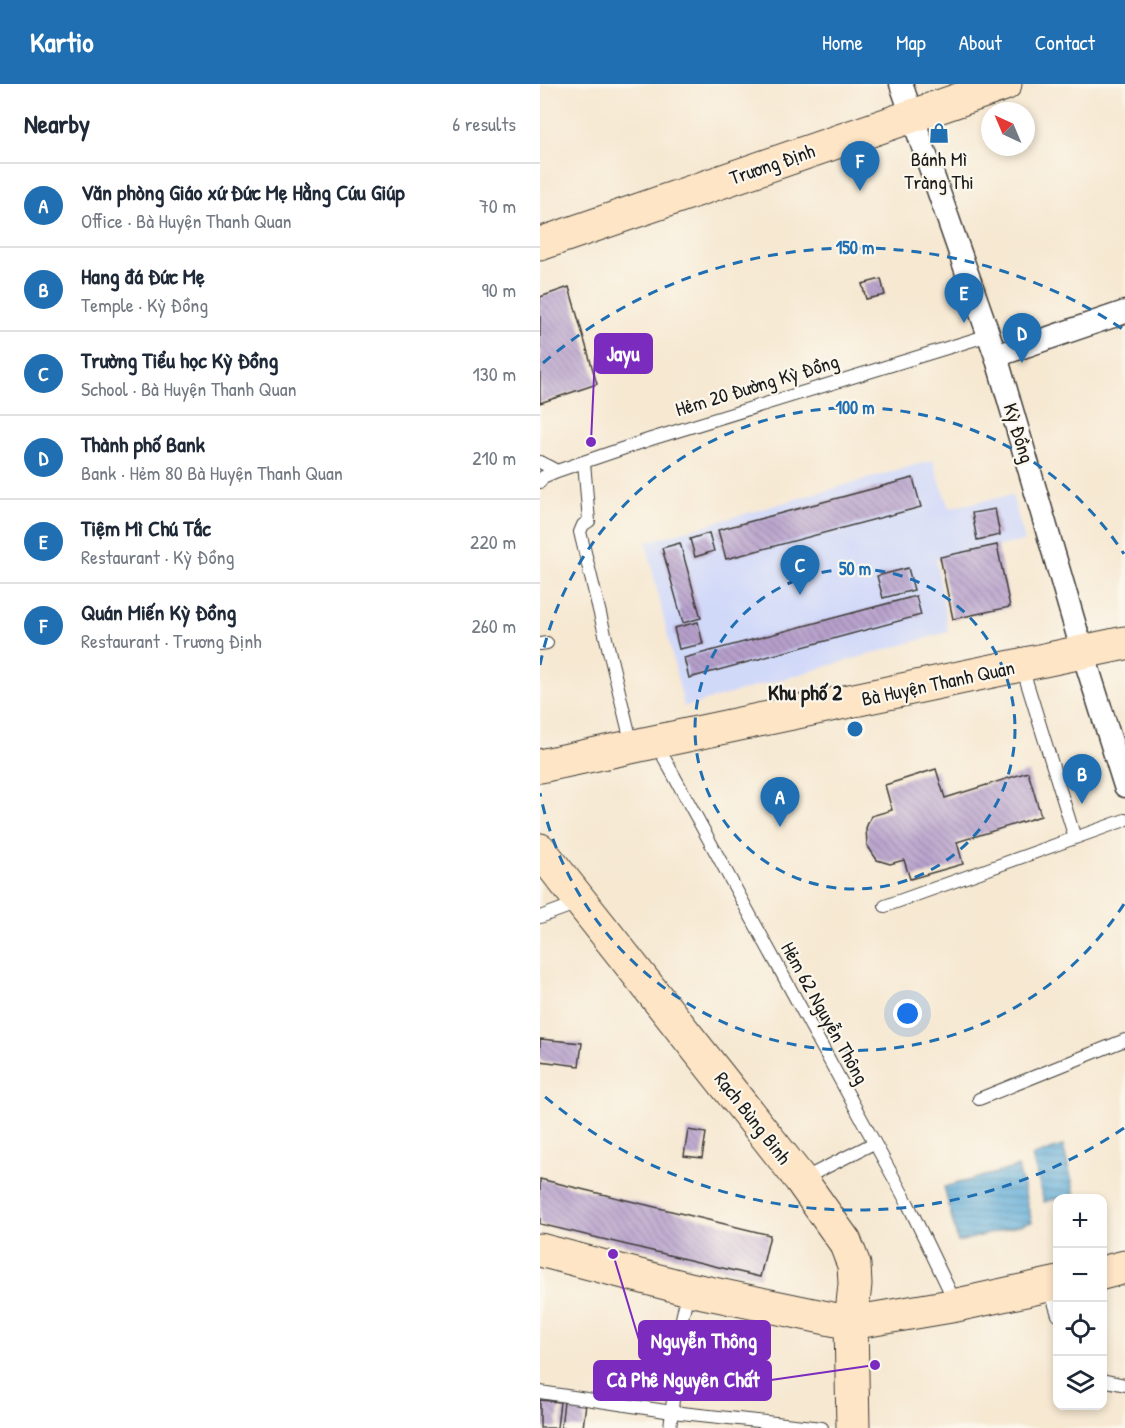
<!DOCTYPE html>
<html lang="en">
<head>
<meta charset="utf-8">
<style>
  body { margin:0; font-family:"Patrick Hand",sans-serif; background:#f2f2f3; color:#1f2937 }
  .controls { position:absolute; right:18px; bottom:18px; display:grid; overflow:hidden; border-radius:12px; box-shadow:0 3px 9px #0003 }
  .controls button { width:54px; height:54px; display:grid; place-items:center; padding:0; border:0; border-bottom:2px solid #e0e1e3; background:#fff; color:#1f2937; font:30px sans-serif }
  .compass { position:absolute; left:441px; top:18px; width:54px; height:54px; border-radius:50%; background:#fff; box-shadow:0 3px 9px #0003; rotate:316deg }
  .you { position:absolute; left:368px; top:930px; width:21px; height:21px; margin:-15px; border:4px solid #fff; border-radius:50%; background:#1a73e8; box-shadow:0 0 0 9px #1a73e833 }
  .badge { display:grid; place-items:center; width:39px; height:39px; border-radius:50%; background:#1f6fb2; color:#fff; font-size:20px; font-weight:700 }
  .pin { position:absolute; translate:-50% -50px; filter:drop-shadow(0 2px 3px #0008) }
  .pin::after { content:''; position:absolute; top:32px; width:21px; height:18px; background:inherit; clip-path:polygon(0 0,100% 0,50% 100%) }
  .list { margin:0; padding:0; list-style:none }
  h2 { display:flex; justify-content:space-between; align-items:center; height:78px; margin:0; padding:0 24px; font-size:26px }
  h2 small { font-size:20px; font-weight:400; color:#747a83 }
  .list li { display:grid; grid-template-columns:39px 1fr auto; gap:18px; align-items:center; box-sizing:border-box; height:84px; padding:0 24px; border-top:2px solid #e0e1e3 }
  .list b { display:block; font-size:22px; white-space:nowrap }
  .list p { margin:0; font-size:20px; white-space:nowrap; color:#747a83 }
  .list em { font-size:20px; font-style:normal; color:#747a83 }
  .icon { flex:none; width:33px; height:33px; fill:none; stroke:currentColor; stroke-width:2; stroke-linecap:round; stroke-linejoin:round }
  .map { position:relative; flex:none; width:585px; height:1344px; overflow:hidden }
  header { display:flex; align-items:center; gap:36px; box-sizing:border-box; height:84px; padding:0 30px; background:#1f6fb2; color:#fff }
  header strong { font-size:28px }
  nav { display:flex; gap:33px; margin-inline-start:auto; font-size:21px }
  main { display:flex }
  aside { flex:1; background:#fff }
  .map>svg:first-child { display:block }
  .built { fill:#d1d9f9 }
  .water { fill:url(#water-rules); stroke:#3d647a; stroke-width:1.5 }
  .building { fill:url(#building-back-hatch) }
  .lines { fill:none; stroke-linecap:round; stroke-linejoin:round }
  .lane-casing { stroke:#3d3b37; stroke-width:14 }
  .street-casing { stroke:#3d3b37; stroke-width:25 }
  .secondary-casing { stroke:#3d3b37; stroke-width:35 }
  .lane { stroke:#fff; stroke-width:12 }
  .street { stroke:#fff; stroke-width:22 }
  .secondary { stroke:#fde5c5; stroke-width:33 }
  .ring { fill:none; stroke:#1f6fb2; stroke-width:3; stroke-dasharray:10 8 }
  .labels { text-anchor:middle; stroke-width:4.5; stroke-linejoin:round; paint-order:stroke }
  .poi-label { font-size:20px; fill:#1c1c1c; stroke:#fbf7ec }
  .street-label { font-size:20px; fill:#1c1c1c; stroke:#fbf7ec }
  .neighbourhood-label { font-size:21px; font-weight:bold; fill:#1c1c1c; stroke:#fbf7ec }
  .centre { fill:#1f6fb2; stroke:#fbf7ec; stroke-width:3 }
  .ring-label { font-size:18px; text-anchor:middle; font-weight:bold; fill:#1f6fb2; stroke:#fbf7ec; stroke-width:4.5; stroke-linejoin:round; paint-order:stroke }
  .leader { fill:none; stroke:#7b2cbf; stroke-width:2 }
  .callout-dot { fill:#7b2cbf; stroke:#fbf7ec; stroke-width:2 }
  .callout { fill:#7b2cbf; stroke:#7b2cbf; stroke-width:2 }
  .callout-label { font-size:21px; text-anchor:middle; font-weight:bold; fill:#fff }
</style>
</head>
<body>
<header>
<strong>Kartio</strong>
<nav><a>Home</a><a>Map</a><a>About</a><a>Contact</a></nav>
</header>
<main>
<aside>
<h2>Nearby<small>6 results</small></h2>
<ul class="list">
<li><span class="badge">A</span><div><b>Văn phòng Giáo xứ Đức Mẹ Hằng Cứu Giúp</b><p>Office · Bà Huyện Thanh Quan</p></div><em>70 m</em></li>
<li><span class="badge">B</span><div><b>Hang đá Đức Mẹ</b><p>Temple · Kỳ Ðồng</p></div><em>90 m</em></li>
<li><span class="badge">C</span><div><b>Trường Tiểu học Kỳ Đồng</b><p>School · Bà Huyện Thanh Quan</p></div><em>130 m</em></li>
<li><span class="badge">D</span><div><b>Thành phố Bank</b><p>Bank · Hẻm 80 Bà Huyện Thanh Quan</p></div><em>210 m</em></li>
<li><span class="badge">E</span><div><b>Tiệm Mì Chú Tắc</b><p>Restaurant · Kỳ Ðồng</p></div><em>220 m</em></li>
<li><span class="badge">F</span><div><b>Quán Miến Kỳ Đồng</b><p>Restaurant · Trương Định</p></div><em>260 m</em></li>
</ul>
</aside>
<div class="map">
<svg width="585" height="1344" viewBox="0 0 585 1344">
  <defs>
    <pattern id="water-rules" width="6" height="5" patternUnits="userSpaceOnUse" patternTransform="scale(1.5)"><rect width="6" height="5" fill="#5eabd7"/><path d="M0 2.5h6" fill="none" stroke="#4d8aae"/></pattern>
    <pattern id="building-back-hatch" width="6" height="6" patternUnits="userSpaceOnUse" patternTransform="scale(1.5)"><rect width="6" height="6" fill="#b7a0cc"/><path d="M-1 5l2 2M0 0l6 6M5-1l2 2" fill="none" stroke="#9482a5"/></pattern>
  </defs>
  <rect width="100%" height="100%" fill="#fbf7ec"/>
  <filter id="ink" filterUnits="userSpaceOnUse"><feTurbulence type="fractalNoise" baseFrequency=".0167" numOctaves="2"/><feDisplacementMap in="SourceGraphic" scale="12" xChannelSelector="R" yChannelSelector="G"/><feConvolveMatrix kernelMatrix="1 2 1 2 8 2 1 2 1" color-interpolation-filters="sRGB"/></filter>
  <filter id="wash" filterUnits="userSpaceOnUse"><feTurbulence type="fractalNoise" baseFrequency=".008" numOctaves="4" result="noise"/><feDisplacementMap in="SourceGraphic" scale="24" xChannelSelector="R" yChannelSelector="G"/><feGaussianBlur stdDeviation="1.35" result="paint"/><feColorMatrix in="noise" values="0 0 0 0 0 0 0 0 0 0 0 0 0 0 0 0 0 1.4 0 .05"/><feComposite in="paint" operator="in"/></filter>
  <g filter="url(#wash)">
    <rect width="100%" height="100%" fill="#f6e8d1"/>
    <path class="built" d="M 393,376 L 409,424 L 472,411 L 485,457 L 396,475 L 408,548 L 144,623 L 106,458 Z"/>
    <path class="water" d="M 523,1062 L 535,1110 L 504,1118 L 492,1072 Z
      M 478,1083 L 492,1138 L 418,1158 L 404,1103 Z"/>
    <g id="blocks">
      <path class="building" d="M 341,195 L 345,211 L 326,215 L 322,200 Z
        M 29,203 L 57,300 L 0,319 L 0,213 Z
        M 373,394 L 381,423 L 186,475 L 178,446 Z
        M 455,425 L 460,451 L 437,456 L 432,429 Z
        M 169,449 L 174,467 L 155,473 L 150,455 Z
        M 140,459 L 161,534 L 143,539 L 122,464 Z
        M 457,461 L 470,523 L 413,535 L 400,473 Z
        M 368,484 L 374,506 L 343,514 L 337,492 Z
        M 376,512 L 381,531 L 149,594 L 144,574 Z
        M 158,538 L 163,560 L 139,565 L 134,544 Z
        M 396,685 L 405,714 L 488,688 L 501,732 L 417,758 L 423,780 L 370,795 L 364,776 L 350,780 L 337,776 L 327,761 L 326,744 L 331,732 L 352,726 L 345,701 Z
        M 0,955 L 42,959 L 39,982 L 0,977 Z
        M 148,1046 L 166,1049 L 162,1074 L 144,1072 Z
        M 0,1095 L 230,1151 L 220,1193 L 0,1140 Z
        M 0,1316 L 20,1318 L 17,1344 L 0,1344 Z
        M 24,1317 L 46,1319 L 43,1344 L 21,1344 Z"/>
    </g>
  </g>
  <g filter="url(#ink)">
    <use href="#blocks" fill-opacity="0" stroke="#3d3b37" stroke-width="1.5"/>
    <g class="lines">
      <g class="lane-casing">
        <path id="lane" d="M 0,378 L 17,387
          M 44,378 L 49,437 L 43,441 L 40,448 L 92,661
          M 0,398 L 3,393 L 17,387 L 111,355 L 449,251
          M 0,560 L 7,559
          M 482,583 L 535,754
          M 116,659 L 368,1120 L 416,1220
          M 345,822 L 585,736
          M 0,833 L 38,819
          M 439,1015 L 585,956
          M 263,1095 L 334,1059
          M 509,1202 L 518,1231
          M 562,1296 L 585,1301
          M 0,1308 L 132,1328 L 282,1344
          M 130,1344 L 141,1239 L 148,1207"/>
      </g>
      <g class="street-casing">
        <path id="street" d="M 361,0 L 456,272 L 543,569 L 585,702
          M 456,272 L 585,228"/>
      </g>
      <g class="secondary-casing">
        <path id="secondary" d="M 0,160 L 465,0
          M 0,682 L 585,559
          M 0,766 L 261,1096 L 305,1158 L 314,1181 L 315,1200 L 311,1239 L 313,1344
          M 0,1166 L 149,1205 L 311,1239 L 417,1221 L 518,1199
          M 562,1189 L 585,1183"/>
      </g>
      <use href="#lane" class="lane"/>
      <use href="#street" class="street"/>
      <use href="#secondary" class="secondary"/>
    </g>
  </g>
  <g class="ring">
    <circle cx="315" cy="645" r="160"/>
    <path d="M584 820A321 321 0 0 1 0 709M0 581A321 321 0 0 1 584 470"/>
    <path d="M584 1044A481 481 0 0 1 3 1011M3 279A481 481 0 0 1 584 246"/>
  </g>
  <defs>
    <g id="shop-bare" transform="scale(1.62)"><path d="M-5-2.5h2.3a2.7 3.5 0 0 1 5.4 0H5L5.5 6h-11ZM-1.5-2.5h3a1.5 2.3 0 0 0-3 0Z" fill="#1f6fb2" stroke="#fbf7ec" stroke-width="2.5" paint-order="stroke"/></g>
  </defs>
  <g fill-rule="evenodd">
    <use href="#shop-bare" x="399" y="49"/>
  </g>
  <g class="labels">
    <g class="poi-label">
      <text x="399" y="82">Bánh Mì<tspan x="399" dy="23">Tràng Thi</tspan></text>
    </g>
    <g class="street-label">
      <text transform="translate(232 80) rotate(-19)" y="7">Trương Định</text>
      <text transform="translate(217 301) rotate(-17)" y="7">Hẻm 20 Đường Kỳ Ðồng</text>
      <text transform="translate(479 349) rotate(73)" y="7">Kỳ Ðồng</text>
      <text transform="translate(398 599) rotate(-12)" y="7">Bà Huyện Thanh Quan</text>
      <text transform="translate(285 929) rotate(61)" y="7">Hẻm 62 Nguyễn Thông</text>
      <text transform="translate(213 1034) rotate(52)" y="7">Rạch Bùng Binh</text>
    </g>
    <g class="neighbourhood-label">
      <text x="265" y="616">Khu phố 2</text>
    </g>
  </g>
  <circle cx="315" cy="645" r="9" class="centre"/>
  <g class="ring-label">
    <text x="315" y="170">150 m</text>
    <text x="315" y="330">100 m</text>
    <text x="315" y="491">50 m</text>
  </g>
  <path class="leader" d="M51 358L55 270M73 1170L99 1256M335 1281L231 1296"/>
  <g class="callout-dot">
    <circle cx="51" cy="358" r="6"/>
    <circle cx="73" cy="1170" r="6"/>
    <circle cx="335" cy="1281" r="6"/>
  </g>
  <g class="callout">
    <rect x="55" y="250" width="57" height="39" rx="6"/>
    <rect x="99" y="1237" width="131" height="39" rx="6"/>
    <rect x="54" y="1277" width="177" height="39" rx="6"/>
  </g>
  <g class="callout-label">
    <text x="83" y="277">Jayu</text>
    <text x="164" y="1264">Nguyễn Thông</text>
    <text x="143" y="1303">Cà Phê Nguyên Chất</text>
  </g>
</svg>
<div class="controls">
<button>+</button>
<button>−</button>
<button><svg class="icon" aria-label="locate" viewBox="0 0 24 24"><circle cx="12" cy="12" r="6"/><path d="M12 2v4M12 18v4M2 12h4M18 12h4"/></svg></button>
<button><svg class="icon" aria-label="layers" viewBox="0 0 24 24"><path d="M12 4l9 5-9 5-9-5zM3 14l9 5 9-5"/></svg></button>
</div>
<svg class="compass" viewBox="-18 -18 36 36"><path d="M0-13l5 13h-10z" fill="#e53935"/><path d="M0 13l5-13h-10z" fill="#747a83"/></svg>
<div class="you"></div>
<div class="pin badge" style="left:240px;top:743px">A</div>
<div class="pin badge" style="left:542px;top:720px">B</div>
<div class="pin badge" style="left:260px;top:511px">C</div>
<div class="pin badge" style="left:482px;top:279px">D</div>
<div class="pin badge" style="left:424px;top:239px">E</div>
<div class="pin badge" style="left:320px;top:107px">F</div>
</div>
</main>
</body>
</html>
